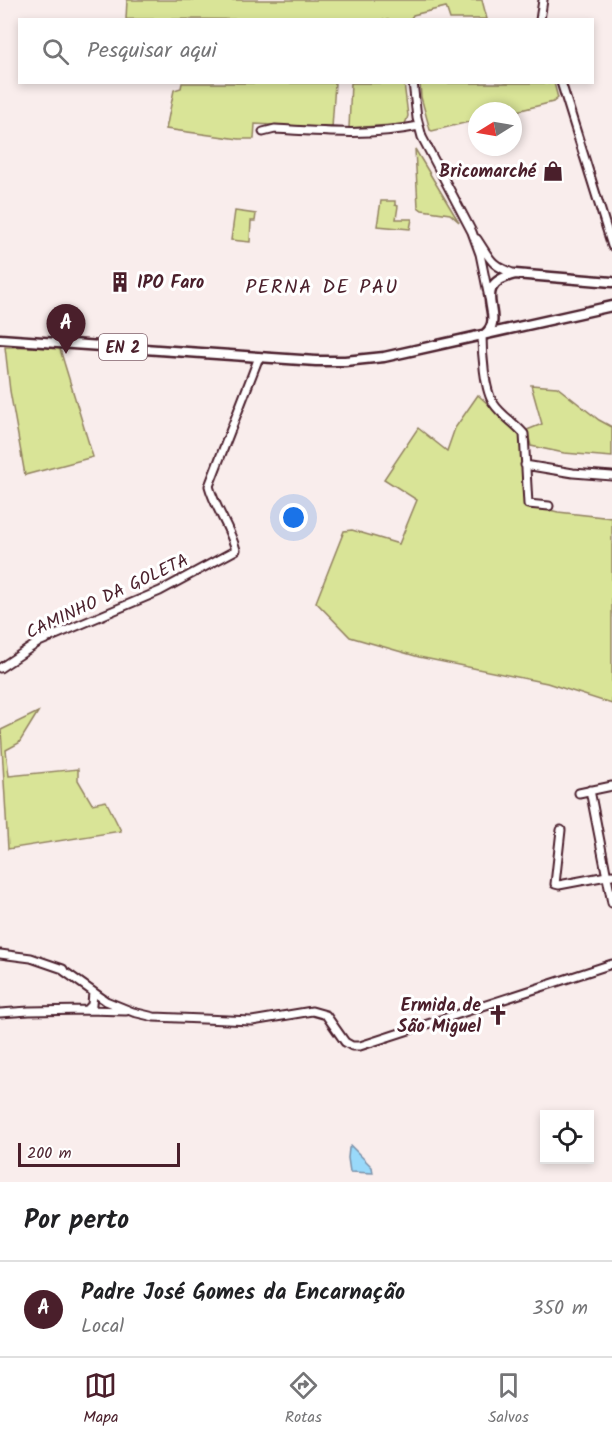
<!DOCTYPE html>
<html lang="pt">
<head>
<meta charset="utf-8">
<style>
  body { margin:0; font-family:Kalam,sans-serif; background:#f6f6f6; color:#202124 }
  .controls { position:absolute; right:18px; bottom:18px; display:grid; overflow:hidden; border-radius:0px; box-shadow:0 3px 9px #0003 }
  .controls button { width:54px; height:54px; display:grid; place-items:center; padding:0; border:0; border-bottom:2px solid #e0e0e0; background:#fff; color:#202124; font:30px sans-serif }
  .compass { position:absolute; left:468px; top:102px; width:54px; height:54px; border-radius:50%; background:#fff; box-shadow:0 3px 9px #0003; rotate:259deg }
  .scale { position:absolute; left:18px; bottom:15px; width:162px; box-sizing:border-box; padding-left:6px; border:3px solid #4a1f2b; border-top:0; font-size:16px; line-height:21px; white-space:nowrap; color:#4a1f2b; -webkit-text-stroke:4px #fff; paint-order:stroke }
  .you { position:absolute; left:294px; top:518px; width:21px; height:21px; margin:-15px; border:4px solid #fff; border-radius:50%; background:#1a73e8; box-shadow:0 0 0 9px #1a73e833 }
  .badge { display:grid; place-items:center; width:39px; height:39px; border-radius:50%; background:#4a1f2b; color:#fff; font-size:20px; font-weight:700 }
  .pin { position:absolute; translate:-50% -50px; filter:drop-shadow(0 2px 3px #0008) }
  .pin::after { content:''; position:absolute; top:32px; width:21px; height:18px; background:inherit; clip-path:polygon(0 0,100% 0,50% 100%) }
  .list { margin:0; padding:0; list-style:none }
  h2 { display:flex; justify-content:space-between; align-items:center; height:78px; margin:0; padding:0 24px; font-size:26px }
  h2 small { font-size:20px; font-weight:400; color:#757577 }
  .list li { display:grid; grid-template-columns:39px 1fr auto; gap:18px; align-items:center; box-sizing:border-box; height:96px; padding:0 24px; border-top:2px solid #e0e0e0 }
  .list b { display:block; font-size:22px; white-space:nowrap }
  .list p { margin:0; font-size:20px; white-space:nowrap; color:#757577 }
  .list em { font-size:20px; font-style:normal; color:#757577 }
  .icon { flex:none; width:33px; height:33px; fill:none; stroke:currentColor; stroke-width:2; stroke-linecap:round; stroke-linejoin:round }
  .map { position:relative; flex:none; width:612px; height:1182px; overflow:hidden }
  .search { position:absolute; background:#fff; box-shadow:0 3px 9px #0003; left:18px; right:18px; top:18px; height:66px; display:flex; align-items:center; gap:15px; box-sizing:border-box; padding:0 21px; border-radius:0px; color:#757577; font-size:22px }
  .sheet { height:174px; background:#fff }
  nav { display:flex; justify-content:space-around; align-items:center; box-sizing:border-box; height:84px; border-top:2px solid #e0e0e0; background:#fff; font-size:16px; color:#757577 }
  nav a { display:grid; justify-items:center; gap:3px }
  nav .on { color:#4a1f2b }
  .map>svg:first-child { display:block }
  .green { fill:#d9e497; stroke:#928261; stroke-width:1.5 }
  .water { fill:#99d9fa; stroke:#798fa7; stroke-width:1.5 }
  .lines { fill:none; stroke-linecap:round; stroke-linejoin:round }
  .minor-casing { stroke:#4a1f2b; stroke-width:11 }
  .major-casing { stroke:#4a1f2b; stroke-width:13 }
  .minor { stroke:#fff; stroke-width:7 }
  .major { stroke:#fff; stroke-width:8 }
  .labels { text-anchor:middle; stroke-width:6; stroke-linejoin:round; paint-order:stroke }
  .shield { fill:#fff; stroke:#80626b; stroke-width:1.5 }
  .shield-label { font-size:16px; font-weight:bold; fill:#4a1f2b }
  .poi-label { font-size:18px; font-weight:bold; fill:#4a1f2b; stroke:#fff; text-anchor:end }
  .street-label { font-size:18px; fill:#4a1f2b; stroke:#fff }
  .neighbourhood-label { font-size:20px; letter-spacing:1.5px; fill:#4a1f2b; stroke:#fff }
</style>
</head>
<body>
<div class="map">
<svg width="612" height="1182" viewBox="0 0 612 1182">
  <rect width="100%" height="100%" fill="#f9edec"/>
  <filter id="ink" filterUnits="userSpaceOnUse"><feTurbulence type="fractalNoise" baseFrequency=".0167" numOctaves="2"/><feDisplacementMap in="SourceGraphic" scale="12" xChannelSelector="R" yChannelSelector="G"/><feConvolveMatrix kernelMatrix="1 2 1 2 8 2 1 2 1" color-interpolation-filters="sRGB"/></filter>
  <g filter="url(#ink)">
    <path class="green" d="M 127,0 L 482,0 L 487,19 L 450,19 L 446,7 L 413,15 L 410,20 L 126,19 Z
      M 182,83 L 335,83 L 332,128 L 255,124 L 254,139 L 239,139 L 166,129 L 174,90 L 181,88 Z
      M 351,83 L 404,83 L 408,116 L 405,124 L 349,128 Z
      M 420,83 L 554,83 L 558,98 L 553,102 L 513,112 L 477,111 L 477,120 L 432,131 L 430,130 L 421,97 Z
      M 415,149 L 454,214 L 459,222 L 450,214 L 422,210 L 418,207 Z
      M 381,201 L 395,201 L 395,205 L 398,206 L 396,219 L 412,219 L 410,229 L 377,226 Z
      M 235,211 L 256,214 L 255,221 L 251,221 L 250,242 L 231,240 Z
      M 59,346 L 93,457 L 25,475 L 10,391 L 5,347 Z
      M 531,385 L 557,387 L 599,420 L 612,427 L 612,457 L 564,453 L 531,446 L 527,430 L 542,424 Z
      M 478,395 L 521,434 L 525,504 L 558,512 L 612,518 L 612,704 L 547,683 L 419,657 L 350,637 L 316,602 L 344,531 L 352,530 L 399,544 L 417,500 L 384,479 L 418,428 L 447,451 L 455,428 Z
      M 38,712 L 19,743 L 6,750 L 9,776 L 78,769 L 78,780 L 92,804 L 106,801 L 121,831 L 8,849 L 1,730 Z"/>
    <path class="water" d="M 351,1146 L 372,1167 L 373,1173 L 350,1172 L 348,1158 L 349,1148 Z"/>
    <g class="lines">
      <g class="minor-casing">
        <path id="minor" d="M 540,20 L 543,0
          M 413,82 L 417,118 L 422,137 L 472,232 L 480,254 L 489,298
          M 561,82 L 612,246
          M 263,132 L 275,129 C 323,132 371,136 419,126
          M 477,239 C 491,260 490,265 515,274
          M 482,335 C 482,351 484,391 494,404 C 500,414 516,424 524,434 L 528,504 L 549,506
          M 525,465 L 573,473 L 612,476
          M 0,668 L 39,642 L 160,591 L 236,550 C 230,527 215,508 209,486 L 259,357
          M 590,790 L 612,903
          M 579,793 L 612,786
          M 561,830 L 555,884 L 559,885 L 612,875
          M 0,954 L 31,958 L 63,969 L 64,971 L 106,1001 L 133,1012 L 154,1017 L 252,1021 L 312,1011 L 326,1015 L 345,1042 L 352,1046 L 360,1046 L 612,964
          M 87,1010 L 126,1011
          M 0,1013 L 29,1011 L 87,1010 L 92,1005 L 93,992"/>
      </g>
      <g class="major-casing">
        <path id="major" d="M 485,334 C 508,317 466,286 515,274 L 612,282
          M 0,339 L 316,361 L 345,361 L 384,357 L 612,306"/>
      </g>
      <use href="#minor" class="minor"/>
      <use href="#major" class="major"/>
    </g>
  </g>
  <defs>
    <g id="shop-bare" transform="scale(1.62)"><path d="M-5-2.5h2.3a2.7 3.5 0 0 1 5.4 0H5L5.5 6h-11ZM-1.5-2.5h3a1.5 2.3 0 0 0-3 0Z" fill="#4a1f2b" stroke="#fff" stroke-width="2.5" paint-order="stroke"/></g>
    <g id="building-bare" transform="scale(1.62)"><path d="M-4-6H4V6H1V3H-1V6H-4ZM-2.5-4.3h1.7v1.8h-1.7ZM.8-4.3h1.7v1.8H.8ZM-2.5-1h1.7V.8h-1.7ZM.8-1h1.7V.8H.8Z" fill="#4a1f2b" stroke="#fff" stroke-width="2.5" paint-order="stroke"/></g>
    <g id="church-bare" transform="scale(1.62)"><path d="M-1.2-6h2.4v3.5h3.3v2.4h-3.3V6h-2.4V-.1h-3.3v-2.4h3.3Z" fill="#4a1f2b" stroke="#fff" stroke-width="2.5" paint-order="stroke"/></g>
  </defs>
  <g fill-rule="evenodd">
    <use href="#shop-bare" x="553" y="171"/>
    <use href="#building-bare" x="120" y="282"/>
    <use href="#church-bare" x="498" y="1015"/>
  </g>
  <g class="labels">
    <rect class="shield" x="99" y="334" width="48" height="26" rx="4.5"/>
    <g class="shield-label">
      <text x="123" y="353">EN 2</text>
    </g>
    <g class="poi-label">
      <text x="536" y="177">Bricomarché</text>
      <text x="137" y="288" text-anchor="start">IPO Faro</text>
      <text x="481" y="1011">Ermida de<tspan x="481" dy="21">São Miguel</tspan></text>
    </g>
    <g class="street-label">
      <text transform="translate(107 596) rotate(-25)" y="6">CAMINHO DA GOLETA</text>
    </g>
    <g class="neighbourhood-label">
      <text x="322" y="293">PERNA DE PAU</text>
    </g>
  </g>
</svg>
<div class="controls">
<button><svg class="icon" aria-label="locate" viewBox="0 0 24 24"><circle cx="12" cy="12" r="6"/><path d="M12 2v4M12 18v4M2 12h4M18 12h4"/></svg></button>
</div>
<svg class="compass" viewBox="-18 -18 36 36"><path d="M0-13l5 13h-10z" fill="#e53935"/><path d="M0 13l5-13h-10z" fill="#757577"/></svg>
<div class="scale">200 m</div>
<div class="you"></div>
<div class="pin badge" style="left:66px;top:354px">A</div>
<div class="search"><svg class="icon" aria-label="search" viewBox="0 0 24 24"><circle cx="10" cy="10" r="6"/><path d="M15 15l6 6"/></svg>Pesquisar aqui</div>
</div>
<section class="sheet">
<h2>Por perto<small></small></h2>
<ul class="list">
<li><span class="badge">A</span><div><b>Padre José Gomes da Encarnação</b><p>Local</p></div><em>350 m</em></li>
</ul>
</section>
<nav>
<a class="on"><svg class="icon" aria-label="map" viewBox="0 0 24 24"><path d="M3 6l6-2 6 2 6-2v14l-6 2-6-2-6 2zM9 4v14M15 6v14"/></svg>Mapa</a>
<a><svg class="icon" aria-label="directions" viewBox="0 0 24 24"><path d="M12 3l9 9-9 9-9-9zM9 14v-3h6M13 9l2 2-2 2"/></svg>Rotas</a>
<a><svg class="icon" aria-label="saved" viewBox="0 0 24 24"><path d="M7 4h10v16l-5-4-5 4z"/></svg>Salvos</a>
</nav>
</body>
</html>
